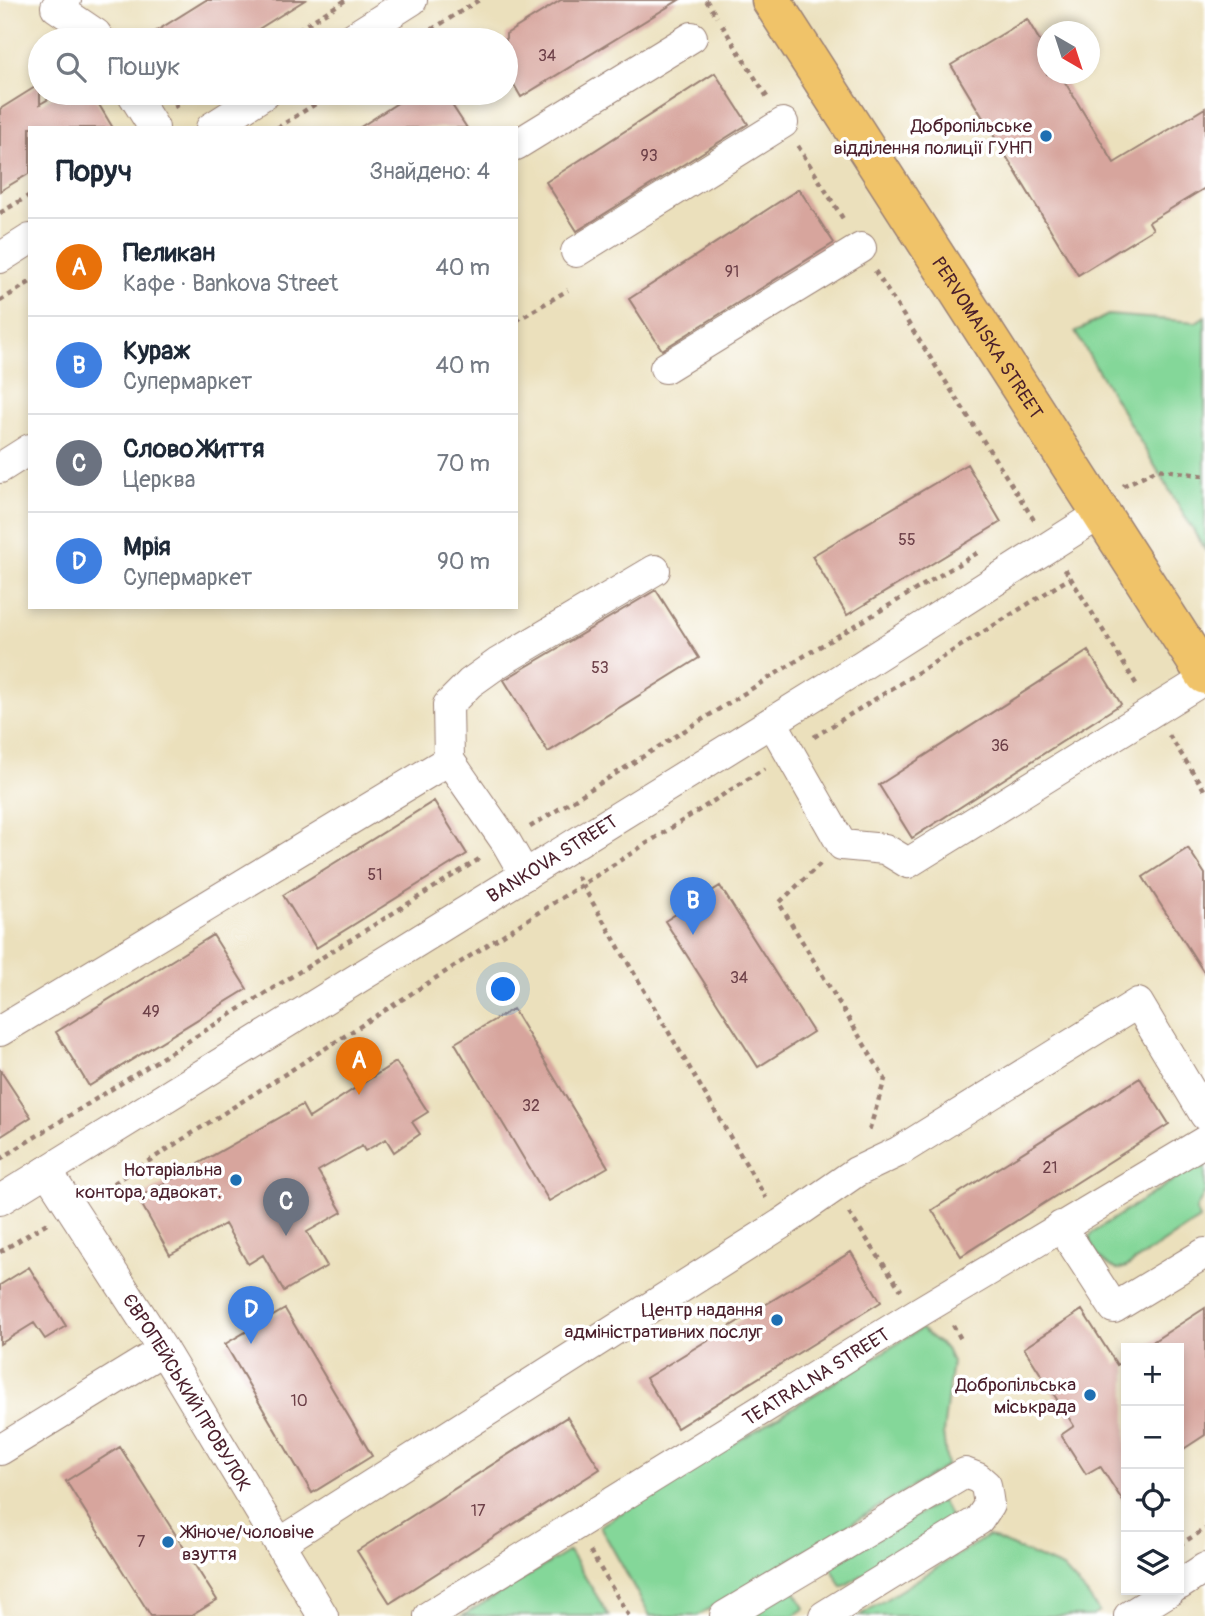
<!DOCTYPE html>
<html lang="uk">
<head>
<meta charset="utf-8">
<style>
  body { margin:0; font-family:Pangolin,sans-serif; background:#f2f2f3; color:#1f2937 }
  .controls { position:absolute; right:21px; bottom:21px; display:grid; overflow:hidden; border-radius:0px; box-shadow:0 4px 10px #0003 }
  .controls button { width:63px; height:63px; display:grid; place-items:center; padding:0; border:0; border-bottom:2px solid #e0e1e3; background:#fff; color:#1f2937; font:35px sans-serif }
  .compass { position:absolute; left:1037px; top:21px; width:63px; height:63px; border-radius:50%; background:#fff; box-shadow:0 4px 10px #0003; rotate:141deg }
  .you { position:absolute; left:504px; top:990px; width:24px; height:24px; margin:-18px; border:5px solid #fff; border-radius:50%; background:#1a73e8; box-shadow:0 0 0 10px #1a73e833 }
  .badge { display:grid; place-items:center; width:46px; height:46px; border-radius:50%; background:#1f6fb2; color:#fff; font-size:23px; font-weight:700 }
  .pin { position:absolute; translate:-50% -58px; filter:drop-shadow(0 2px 4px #0008) }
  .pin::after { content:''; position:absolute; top:37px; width:24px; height:21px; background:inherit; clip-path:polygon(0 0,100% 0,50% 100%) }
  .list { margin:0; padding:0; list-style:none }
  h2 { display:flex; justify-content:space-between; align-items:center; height:91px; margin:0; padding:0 28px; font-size:30px }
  h2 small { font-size:23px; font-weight:400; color:#747a83 }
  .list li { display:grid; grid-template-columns:46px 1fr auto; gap:21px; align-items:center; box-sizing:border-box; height:98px; padding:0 28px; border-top:2px solid #e0e1e3 }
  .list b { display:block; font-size:26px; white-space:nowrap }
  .list p { margin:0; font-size:23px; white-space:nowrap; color:#747a83 }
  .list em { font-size:23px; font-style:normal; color:#747a83 }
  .icon { flex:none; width:38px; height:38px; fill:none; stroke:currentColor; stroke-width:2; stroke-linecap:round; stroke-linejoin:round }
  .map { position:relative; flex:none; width:1205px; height:1616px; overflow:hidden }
  .search { position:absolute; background:#fff; box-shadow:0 4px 10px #0003; left:28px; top:28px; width:490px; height:77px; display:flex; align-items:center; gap:18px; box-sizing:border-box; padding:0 24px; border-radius:38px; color:#747a83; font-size:26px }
  .panel { position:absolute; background:#fff; box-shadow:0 4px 10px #0003; left:28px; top:126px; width:490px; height:483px; border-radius:0px }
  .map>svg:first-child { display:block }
  .green { fill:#84d799; stroke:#677b62; stroke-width:2 }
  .building { fill:#d7a59d }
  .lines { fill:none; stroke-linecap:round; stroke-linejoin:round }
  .minor-casing { stroke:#9a8074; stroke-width:32 }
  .major-casing { stroke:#9a8074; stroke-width:41 }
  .path { stroke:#9a8074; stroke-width:4.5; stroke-dasharray:5 5; stroke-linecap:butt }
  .minor { stroke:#fff; stroke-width:30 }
  .major { stroke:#f0c369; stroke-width:38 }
  .poi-dot { fill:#1f6fb2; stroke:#fff; stroke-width:2.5 }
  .labels { text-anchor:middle; stroke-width:7; stroke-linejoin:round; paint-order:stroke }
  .number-label { font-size:16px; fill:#6d4048 }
  .poi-label { font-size:19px; fill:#4a1f2b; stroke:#fff; text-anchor:end }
  .street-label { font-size:19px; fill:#4a1f2b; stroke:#fff }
</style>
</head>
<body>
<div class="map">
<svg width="1205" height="1616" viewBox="0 0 1205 1616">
  <rect width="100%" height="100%" fill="#fff"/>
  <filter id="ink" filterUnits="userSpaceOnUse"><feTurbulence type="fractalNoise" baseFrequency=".0143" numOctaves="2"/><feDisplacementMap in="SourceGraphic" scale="14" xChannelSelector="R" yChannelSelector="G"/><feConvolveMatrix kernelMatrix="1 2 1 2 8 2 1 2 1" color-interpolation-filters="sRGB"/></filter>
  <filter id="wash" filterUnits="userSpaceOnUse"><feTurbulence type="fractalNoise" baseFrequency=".00686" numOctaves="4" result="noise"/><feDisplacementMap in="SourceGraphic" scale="28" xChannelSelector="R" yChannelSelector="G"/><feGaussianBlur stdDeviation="1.57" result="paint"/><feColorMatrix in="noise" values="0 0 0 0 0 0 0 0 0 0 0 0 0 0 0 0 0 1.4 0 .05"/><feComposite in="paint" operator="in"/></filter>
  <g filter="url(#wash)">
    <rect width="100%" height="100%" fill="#ebe0bc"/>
    <path class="green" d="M 1108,315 L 1196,322 L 1205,316 L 1205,550 L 1075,332 Z
      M 1205,1160 L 1205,1191 L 1196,1210 L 1199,1219 L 1126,1267 L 1118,1270 C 1102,1263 1096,1255 1089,1239 L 1093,1232 Z
      M 921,1329 L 946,1349 L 952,1362 L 943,1433 L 947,1466 L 697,1616 L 650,1616 L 600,1526 Z
      M 941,1501 L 953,1521 L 842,1587 L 830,1566 Z
      M 988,1536 L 1063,1568 L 1087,1594 L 1099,1612 L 1092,1616 L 859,1616 Z
      M 569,1551 L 609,1616 L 462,1616 Z
      M 793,1589 L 805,1608 L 793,1616 L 748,1616 Z"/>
    <g id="blocks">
      <path class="building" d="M 206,0 L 305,0 L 241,40 L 142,40 Z
        M 561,0 L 679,0 L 521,97 L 506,71 L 506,34 Z
        M 1027,19 L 1047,53 L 1047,74 L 1060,74 L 1114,163 L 1205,108 L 1205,188 L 1149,222 L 1153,229 L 1078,275 L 951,65 Z
        M 715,73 L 748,124 L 577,231 L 546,182 Z
        M 40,84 L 40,104 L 59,93 L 92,93 L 113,128 L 30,128 L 30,173 L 0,191 L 0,109 Z
        M 413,93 L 444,93 L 467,128 L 359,128 Z
        M 799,189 L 834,243 L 662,350 L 629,299 Z
        M 967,464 L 1001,522 L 847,615 L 812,556 Z
        M 656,590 L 699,658 L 548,752 L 504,680 Z
        M 1088,651 L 1121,704 L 912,838 L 879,785 Z
        M 434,801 L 467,854 L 316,948 L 283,895 Z
        M 1188,848 L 1205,874 L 1205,974 L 1143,877 Z
        M 720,886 L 813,1032 L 758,1067 L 665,921 Z
        M 213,935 L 247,989 L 89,1086 L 56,1032 Z
        M 513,1009 L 608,1167 L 549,1201 L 455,1043 Z
        M 396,1062 L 428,1112 L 412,1122 L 420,1134 L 394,1152 L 386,1139 L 365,1151 L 362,1146 L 318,1171 L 342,1212 L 307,1232 L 327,1266 L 284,1291 L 263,1255 L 248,1264 L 225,1224 L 170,1255 L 138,1198 L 302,1105 L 309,1118 Z
        M 0,1070 L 31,1117 L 0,1137 Z
        M 1140,1078 L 1169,1124 L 961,1256 L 932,1210 Z
        M 851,1252 L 881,1302 L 677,1428 L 646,1378 Z
        M 29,1267 L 66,1326 L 45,1339 L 34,1323 L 0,1344 L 0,1285 Z
        M 1205,1308 L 1205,1435 L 1179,1452 L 1179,1348 L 1143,1348 Z
        M 285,1309 L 372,1456 L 312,1493 L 225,1344 Z
        M 1082,1310 L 1117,1365 L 1126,1359 L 1126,1506 L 1100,1466 L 1086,1474 L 1061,1435 L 1074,1426 L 1024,1348 Z
        M 567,1417 L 600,1469 L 390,1603 L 357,1551 Z
        M 120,1447 L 217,1600 L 191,1616 L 151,1616 L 66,1481 Z"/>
    </g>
  </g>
  <g filter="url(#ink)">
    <use href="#blocks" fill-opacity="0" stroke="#9a8074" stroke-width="2"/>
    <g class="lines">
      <g class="minor-casing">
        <g id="minor">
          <path d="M 66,0 L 56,7 L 96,34 L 100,40"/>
          <path d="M 349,40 L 412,0"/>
          <path d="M 132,93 L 154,128"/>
          <path d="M 211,128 L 266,93"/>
          <path d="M 516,145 L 692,37"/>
          <path d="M 576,252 L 783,123"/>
          <path d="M 0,258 L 30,239"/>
          <path d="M 665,368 L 861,248"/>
          <path d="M 0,468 L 30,449"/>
          <path d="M 772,722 L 842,845 L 885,849 L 908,863 L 1205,679"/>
          <path d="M 525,875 L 506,842 L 449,760 L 448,705 L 470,683 L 498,663 L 655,570"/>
          <path d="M 0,1031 L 449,760"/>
          <path id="s1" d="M 47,1171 L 163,1350 L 323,1616"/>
          <path id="s2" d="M 0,1200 L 828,687 L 1100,514"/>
          <path d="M 1061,1226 L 1114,1308 L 1205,1253"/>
          <path d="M 0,1450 L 163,1350"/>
          <path d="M 280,1543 L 781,1224 L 856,1172 L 898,1152 L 1138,1003 L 1205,1115"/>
          <path d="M 1179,1585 L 1205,1568"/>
          <path id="s3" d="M 429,1616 L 916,1314 L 1205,1141"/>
          <path d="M 725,1616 L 965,1473 L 978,1478 L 986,1485 L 989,1505 L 979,1520 L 824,1616"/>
          <path d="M 1129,1616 L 1171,1590"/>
        </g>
      </g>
      <g class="major-casing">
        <g id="major">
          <path id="s4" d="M 771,0 L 1205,675"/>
        </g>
      </g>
      <path class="path" d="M 706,0 L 717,17
        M 722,25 L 767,97
        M 281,40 L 346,0
        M 415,40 L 479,0
        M 174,107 L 197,93
        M 277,128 L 333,93
        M 798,146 L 845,222
        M 0,213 L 30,195
        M 875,271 L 1034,520
        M 0,301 L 30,282
        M 516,321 L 568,290
        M 1123,486 L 1158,469 L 1205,476
        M 1065,569 L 1138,687
        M 1169,735 L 1205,791
        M 814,737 L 1070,578
        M 530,827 L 809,653 L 979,552
        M 820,864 L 779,903 L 885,1079 L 868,1134
        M 577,876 L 766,1198
        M 0,1159 L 481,858
        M 97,1194 L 765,768
        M 849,1213 L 901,1290
        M 0,1252 L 47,1223
        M 953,1325 L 962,1341
        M 1179,1545 L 1205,1529
        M 590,1551 L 629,1616
        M 1123,1559 L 1126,1560"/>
      <use href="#minor" class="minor"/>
      <use href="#major" class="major"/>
    </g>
  </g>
  <g class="poi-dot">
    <circle cx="1046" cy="136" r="7"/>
    <circle cx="236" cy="1180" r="7"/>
    <circle cx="777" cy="1320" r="7"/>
    <circle cx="1090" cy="1395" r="7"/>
    <circle cx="168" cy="1542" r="7"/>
  </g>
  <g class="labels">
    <g class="number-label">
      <text x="547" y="61">34</text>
      <text x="649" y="161">93</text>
      <text x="732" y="277">91</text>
      <text x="907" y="545">55</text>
      <text x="600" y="673">53</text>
      <text x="1000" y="751">36</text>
      <text x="375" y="880">51</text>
      <text x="739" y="983">34</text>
      <text x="151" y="1017">49</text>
      <text x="531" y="1111">32</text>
      <text x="1050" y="1173">21</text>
      <text x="299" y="1406">10</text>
      <text x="478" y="1516">17</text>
      <text x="141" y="1547">7</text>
    </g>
    <g class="poi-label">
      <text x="1032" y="132">Добропільське<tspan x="1032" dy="22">відділення полиції ГУНП</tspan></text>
      <text x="222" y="1176">Нотаріальна<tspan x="222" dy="22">контора, адвокат.</tspan></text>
      <text x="763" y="1316">Центр надання<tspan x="763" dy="22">адміністративних послуг</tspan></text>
      <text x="1076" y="1391">Добропільська<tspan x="1076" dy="22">міськрада</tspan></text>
      <text x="182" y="1538" text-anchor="start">Жіноче/чоловіче<tspan x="182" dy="22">взуття</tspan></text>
    </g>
    <g class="street-label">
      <text dy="7" stroke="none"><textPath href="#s4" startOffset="401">PERVOMAISKA STREET</textPath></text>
      <text dy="7" stroke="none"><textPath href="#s2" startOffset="649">BANKOVA STREET</textPath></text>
      <text dy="7" stroke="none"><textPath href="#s3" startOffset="455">TEATRALNA STREET</textPath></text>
      <text dy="7" stroke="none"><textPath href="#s1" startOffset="262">ЄВРОПЕЙСЬКИЙ ПРОВУЛОК</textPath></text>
    </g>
  </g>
</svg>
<div class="controls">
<button>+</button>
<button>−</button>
<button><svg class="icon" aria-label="locate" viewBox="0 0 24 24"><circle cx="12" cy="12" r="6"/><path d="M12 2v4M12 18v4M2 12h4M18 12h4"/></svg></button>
<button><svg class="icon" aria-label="layers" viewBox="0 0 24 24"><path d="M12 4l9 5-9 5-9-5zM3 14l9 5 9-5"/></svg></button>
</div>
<svg class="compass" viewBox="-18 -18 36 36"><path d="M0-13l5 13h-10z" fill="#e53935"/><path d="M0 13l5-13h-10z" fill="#747a83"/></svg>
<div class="you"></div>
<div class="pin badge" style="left:359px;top:1095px;background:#e8710a">A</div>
<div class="pin badge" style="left:693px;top:935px;background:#3f7fe0">B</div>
<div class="pin badge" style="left:286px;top:1236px;background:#6b7280">C</div>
<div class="pin badge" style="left:251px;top:1344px;background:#3f7fe0">D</div>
<div class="search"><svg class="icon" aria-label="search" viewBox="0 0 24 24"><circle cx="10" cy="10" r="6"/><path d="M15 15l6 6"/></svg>Пошук</div>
<section class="panel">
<h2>Поруч<small>Знайдено: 4</small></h2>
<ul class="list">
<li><span class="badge" style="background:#e8710a">A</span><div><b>Пеликан</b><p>Кафе · Bankova Street</p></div><em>40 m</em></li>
<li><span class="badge" style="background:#3f7fe0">B</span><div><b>Кураж</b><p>Супермаркет</p></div><em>40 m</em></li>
<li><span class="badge" style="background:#6b7280">C</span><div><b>Слово Життя</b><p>Церква</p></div><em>70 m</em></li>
<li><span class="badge" style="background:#3f7fe0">D</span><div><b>Мрія</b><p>Супермаркет</p></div><em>90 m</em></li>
</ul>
</section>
</div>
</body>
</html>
